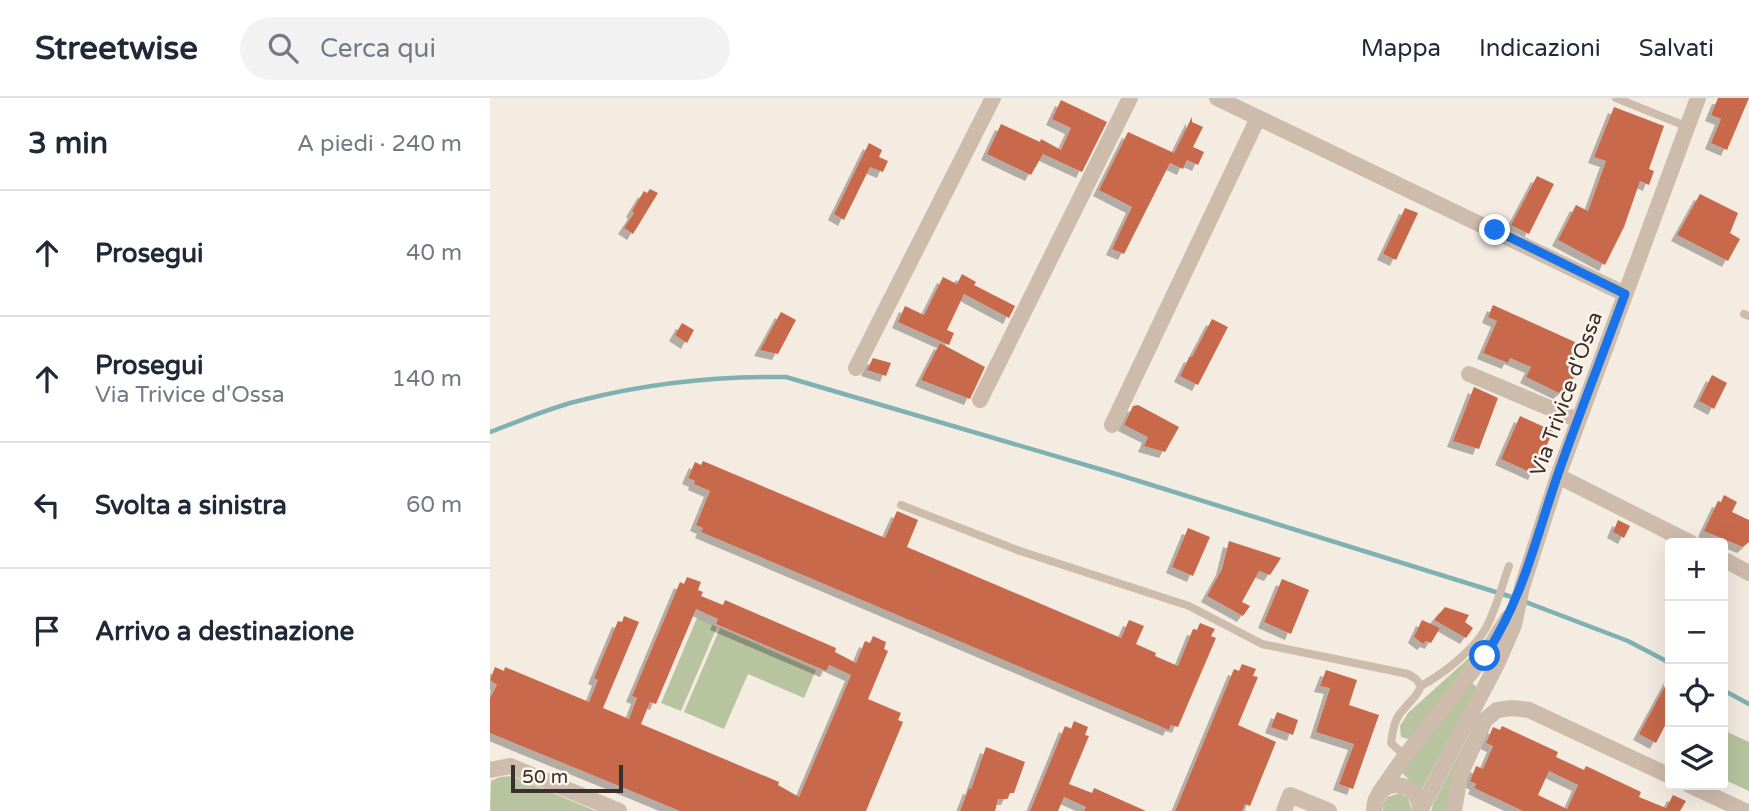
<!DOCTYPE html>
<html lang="it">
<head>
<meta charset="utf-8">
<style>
  body { margin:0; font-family:"Varela Round",sans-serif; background:#f2f2f3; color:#1f2937 }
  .controls { position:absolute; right:21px; bottom:21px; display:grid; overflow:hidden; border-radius:7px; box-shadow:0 7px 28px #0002 }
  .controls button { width:63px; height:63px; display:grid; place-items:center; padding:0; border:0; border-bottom:2px solid #e0e1e3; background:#fff; color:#1f2937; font:35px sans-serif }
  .scale { position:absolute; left:21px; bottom:18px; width:112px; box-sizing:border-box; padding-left:7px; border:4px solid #3b302b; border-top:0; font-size:19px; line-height:24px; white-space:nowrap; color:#3b302b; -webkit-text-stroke:5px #fbf5ee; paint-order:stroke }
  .stop { position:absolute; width:21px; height:21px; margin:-16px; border:5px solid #1a73e8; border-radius:50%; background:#fff }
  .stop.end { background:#1a73e8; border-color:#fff; box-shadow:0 2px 7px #0008 }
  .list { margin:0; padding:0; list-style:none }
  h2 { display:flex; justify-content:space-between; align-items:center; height:91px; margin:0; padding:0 28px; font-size:30px }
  h2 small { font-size:23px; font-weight:400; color:#747a83 }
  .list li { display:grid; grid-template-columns:46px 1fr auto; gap:21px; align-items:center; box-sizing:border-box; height:126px; padding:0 28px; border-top:2px solid #e0e1e3 }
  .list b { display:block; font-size:26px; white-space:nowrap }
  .list p { margin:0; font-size:23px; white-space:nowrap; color:#747a83 }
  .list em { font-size:23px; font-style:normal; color:#747a83 }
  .icon { flex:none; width:38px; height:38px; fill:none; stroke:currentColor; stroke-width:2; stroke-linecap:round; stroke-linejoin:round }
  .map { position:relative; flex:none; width:1259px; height:713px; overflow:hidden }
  header { display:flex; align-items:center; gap:42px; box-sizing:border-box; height:98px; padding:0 35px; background:#fff; border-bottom:2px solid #e0e1e3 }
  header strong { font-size:33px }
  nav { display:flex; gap:38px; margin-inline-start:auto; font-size:24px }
  .search { width:490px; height:63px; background:#f2f2f3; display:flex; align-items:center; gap:18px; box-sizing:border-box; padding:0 24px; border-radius:38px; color:#747a83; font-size:26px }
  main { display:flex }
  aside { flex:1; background:#fff }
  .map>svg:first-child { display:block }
  .green { fill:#b8c4a0 }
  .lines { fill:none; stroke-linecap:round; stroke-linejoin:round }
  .stream { stroke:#7fb0b2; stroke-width:4.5 }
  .building { fill:#c8694b; fill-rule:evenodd; filter:url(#shadow) }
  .service { stroke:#cdbbac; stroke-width:8 }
  .minor { stroke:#cdbbac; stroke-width:16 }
  .route { stroke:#1a73e8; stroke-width:9 }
  .labels { text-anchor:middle; stroke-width:5; stroke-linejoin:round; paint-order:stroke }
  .street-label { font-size:21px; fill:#3b302b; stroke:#fbf5ee }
</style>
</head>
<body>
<header>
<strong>Streetwise</strong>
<div class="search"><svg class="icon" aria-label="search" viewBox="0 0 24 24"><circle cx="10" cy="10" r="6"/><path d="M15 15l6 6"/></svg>Cerca qui</div>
<nav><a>Mappa</a><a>Indicazioni</a><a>Salvati</a></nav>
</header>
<main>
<aside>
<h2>3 min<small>A piedi · 240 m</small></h2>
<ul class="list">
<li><svg class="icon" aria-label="ahead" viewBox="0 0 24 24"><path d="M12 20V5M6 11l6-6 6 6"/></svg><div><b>Prosegui</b></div><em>40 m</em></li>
<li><svg class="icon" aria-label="ahead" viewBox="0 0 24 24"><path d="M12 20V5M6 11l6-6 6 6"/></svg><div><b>Prosegui</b><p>Via Trivice d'Ossa</p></div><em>140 m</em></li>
<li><svg class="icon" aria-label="left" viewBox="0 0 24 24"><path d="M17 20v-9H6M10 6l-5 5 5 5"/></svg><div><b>Svolta a sinistra</b></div><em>60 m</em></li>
<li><svg class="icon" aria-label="arrive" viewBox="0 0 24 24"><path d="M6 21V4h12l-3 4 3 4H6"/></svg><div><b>Arrivo a destinazione</b></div></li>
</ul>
</aside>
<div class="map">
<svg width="1259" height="713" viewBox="0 0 1259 713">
  <defs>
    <filter id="shadow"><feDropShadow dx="-6" dy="6" stdDeviation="0" flood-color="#0004"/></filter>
  </defs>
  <rect width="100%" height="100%" fill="#f4ebe1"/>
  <path class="green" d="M 207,520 L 227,529 L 191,613 L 171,605 Z
    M 230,530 L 326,572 L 314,600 L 258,576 L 234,631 L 194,614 Z
    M 992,548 L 919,641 L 911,639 L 910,628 L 918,615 Z
    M 982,585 L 987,589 L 931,693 L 910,673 Z
    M 988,620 L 956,713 L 941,713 L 943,706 Z
    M 1233,632 L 1259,644 L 1259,693 L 1233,681 Z
    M 22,678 L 106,713 L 0,713 L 1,683 L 10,679 Z
    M 910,695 L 918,700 L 922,713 L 893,713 L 892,707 L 897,699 Z"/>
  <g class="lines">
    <path class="stream" d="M 0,334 C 30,323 61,309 92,302 C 159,285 227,278 296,279 L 623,375 L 1025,500
      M 1033,503 L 1138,543 L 1180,565
      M 1233,592 L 1259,606"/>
  </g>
  <path class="building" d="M 1228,0 L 1259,0 L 1237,52 L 1221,45 L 1231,21 L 1221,17 Z
    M 571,2 L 617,24 L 592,74 L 553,56 L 541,77 L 497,56 L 511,26 L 550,44 L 551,41 L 571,52 L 581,30 L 562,21 Z
    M 1124,9 L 1174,28 L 1159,71 L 1164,73 L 1159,87 L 1150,83 L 1134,129 L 1115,167 L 1068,142 L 1086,107 L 1098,113 L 1116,63 L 1104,59 Z
    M 702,19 L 702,24 L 713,29 L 703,49 L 714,54 L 708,67 L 697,62 L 693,71 L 680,65 L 634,156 L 622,151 L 642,109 L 609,92 L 638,34 L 684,55 Z
    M 379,45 L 392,52 L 389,59 L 398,63 L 393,74 L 380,69 L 354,122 L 344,116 Z
    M 1047,78 L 1064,86 L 1039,136 L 1021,127 Z
    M 160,91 L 168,95 L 143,136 L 134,130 L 144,115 L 142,113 L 154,93 L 157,95 Z
    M 1210,96 L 1248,115 L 1240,135 L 1250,141 L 1238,163 L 1187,137 Z
    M 915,110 L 928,115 L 906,162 L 893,156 Z
    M 472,176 L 486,184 L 484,187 L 525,208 L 519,220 L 474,196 L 457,232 L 464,235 L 459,247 L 408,224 L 415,208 L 434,217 L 453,179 L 467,186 Z
    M 1003,207 L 1085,244 L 1082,254 L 1084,266 L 1081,273 L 1089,277 L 1079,283 L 1079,287 L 1069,295 L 1036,279 L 1041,269 L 1020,260 L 1018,265 L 993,255 L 1007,223 L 998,219 Z
    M 291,214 L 306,222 L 288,256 L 270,252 Z
    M 722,221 L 738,229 L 708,287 L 690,278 L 700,258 L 702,259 Z
    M 192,225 L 204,232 L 197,245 L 185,237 Z
    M 450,245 L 495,269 L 480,301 L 431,282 Z
    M 383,260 L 401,265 L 396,278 L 377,272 Z
    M 1222,277 L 1237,285 L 1224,311 L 1209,303 Z
    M 984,289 L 1008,300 L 989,351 L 963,343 Z
    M 648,307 L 689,329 L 675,354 L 654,348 L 658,339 L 634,327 L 643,308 Z
    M 1030,318 L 1063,333 L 1044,376 L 1011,361 Z
    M 213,363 L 395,440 L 407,413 L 428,422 L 417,449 L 631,540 L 639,522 L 654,528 L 646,546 L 666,555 L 665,558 L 688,568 L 703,531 L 707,532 L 710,525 L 725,531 L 721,538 L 726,540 L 688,629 L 681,627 L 679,632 L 211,434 L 213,430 L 206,427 L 220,393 L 204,386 L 205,383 L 198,380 L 205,364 L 211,367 Z
    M 1234,397 L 1247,404 L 1242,414 L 1259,422 L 1259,444 L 1253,449 L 1214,433 L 1228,403 L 1231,404 Z
    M 1128,422 L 1140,428 L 1134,440 L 1123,434 Z
    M 698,430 L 720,439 L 703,478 L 682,469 Z
    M 739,443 L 791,460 L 780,477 L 769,473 L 752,504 L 760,508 L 753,518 L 717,498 L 732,471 Z
    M 197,479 L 211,484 L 208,492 L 213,494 L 211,498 L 233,507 L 235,502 L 346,550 L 345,554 L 366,565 L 375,543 L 380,545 L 383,538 L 396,544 L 394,551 L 398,553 L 378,601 L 411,615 L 408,622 L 413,624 L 376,713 L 190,713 L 0,635 L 0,600 L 7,587 L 0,582 L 5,569 L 14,573 L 15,569 L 99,604 L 108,582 L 104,580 L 128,523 L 132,524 L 134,518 L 149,524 L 113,610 L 139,621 L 147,600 L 142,598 L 190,484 L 194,486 ZM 206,511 L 228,521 L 226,526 L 336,573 L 339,567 L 361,577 L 309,699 L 288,687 L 289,684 L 151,626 L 160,604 L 166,606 Z
    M 792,481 L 819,492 L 801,536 L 774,524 Z
    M 955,509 L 979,517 L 975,524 L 983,530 L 976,540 L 944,522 Z
    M 932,522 L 950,530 L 941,545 L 936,543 L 933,546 L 924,539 Z
    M 752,566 L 766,571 L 763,578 L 768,579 L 748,627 L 786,644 L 760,708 L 755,706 L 752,713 L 685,713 L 744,571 L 749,573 Z
    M 836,572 L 867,582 L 859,607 L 889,617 L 863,691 L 849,686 L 864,646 L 826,634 L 840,590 L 830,588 Z
    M 1180,579 L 1180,618 L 1166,645 L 1149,636 Z
    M 787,614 L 808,622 L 803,637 L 781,629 Z
    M 584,623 L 598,629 L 595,637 L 599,638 L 579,686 L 602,695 L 604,690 L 656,713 L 594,713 L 596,709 L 574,699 L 568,713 L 540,713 L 575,628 L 581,631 Z
    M 1012,628 L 1068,654 L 1066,659 L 1094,672 L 1096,668 L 1151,694 L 1149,699 L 1176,710 L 1183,697 L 1196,703 L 1190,713 L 1033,713 L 984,690 L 986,686 L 980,683 L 986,668 L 993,671 L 1003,648 L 996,645 L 1003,629 L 1010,632 ZM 1059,673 L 1088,687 L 1077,711 L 1048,697 Z
    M 496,649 L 535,664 L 524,695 L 520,695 L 517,701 L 508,701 L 505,713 L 470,713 L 479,690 L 481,691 Z"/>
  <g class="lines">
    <path class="service" d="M 1126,0 L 1198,29
      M 1254,216 L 1259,218
      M 411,407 L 530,453 L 699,508 L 772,546 L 918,576 L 926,581 L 931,588 C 927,599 920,603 913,612 C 904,621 903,632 901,645 L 915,658
      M 931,588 C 954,575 982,554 996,530 C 1006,511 1012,488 1019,468"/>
    <path class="minor" d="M 727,0 L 1135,196
      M 366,270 L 503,0
      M 979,276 L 1088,322
      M 490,302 L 640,0
      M 622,327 L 768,20
      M 1068,378 L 1201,445
      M 1233,461 L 1259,475
      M 0,672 L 20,668 L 129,713
      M 1199,687 L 1255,713
      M 889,695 L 915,658 L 994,558 L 1018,520
      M 794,713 L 800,697 L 839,713
      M 884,713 C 884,678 930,679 930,713
      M 930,713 L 1007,566 L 1024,527 L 1032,489 L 1068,378 L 1208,0
      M 964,713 L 970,677 L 995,622 L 1007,612 L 1022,610 L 1039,612 L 1180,678"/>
  </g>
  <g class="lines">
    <path class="route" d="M 995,558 C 1034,498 1045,442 1068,376 C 1089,316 1113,256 1135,196 L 1005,132"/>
  </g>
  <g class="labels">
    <g class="street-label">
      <text transform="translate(1076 296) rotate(-70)" y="7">Via Trivice d'Ossa</text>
    </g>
  </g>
</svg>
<div class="controls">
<button>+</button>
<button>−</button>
<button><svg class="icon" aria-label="locate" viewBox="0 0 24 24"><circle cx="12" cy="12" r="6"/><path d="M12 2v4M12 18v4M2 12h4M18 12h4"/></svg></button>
<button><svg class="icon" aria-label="layers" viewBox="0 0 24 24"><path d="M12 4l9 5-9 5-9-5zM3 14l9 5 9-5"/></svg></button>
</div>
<div class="scale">50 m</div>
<div class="stop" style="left:995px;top:558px"></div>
<div class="stop end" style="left:1005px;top:132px"></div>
</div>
</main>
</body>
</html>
